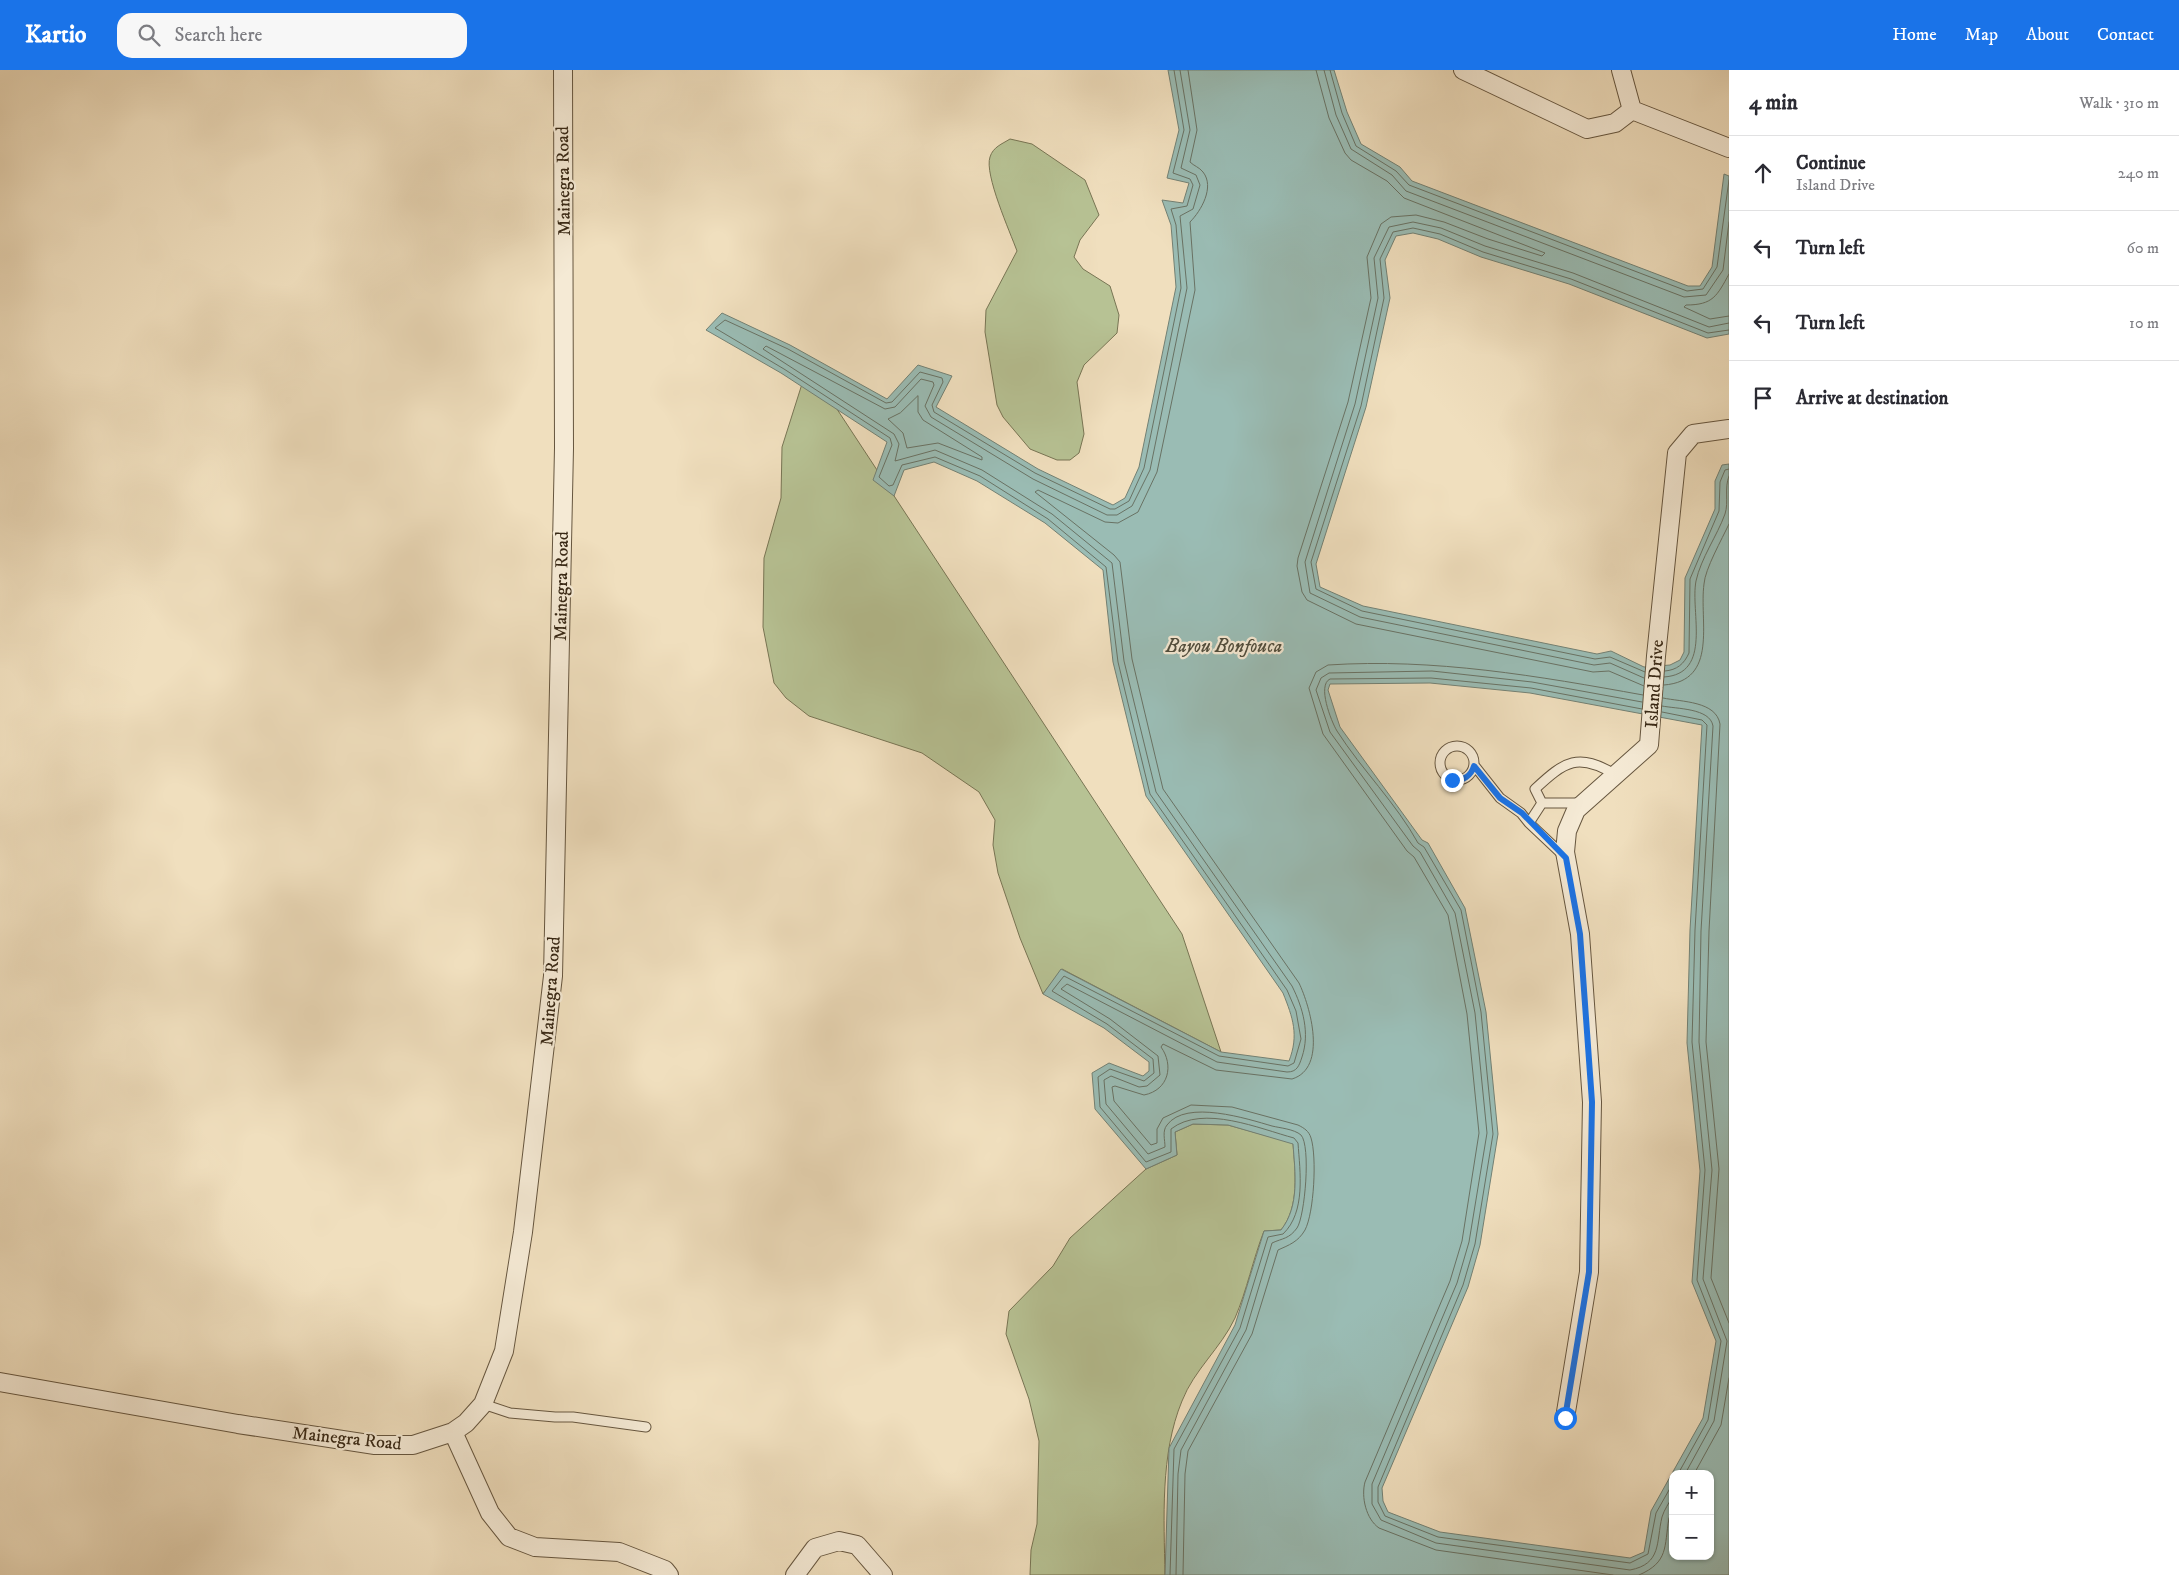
<!DOCTYPE html>
<html lang="en">
<head>
<meta charset="utf-8">
<style>
  body { margin:0; font-family:"IM FELL DW Pica",serif; background:#f7f7f7; color:#2b2b33 }
  .controls { position:absolute; right:15px; bottom:15px; display:grid; overflow:hidden; border-radius:10px; box-shadow:0 1px 4px #0004 }
  .controls button { width:45px; height:45px; display:grid; place-items:center; padding:0; border:0; border-bottom:1px solid #e1e1e2; background:#fff; color:#2b2b33; font:25px sans-serif }
  .stop { position:absolute; width:15px; height:15px; margin:-11px; border:4px solid #1a73e8; border-radius:50%; background:#fff }
  .stop.end { background:#1a73e8; border-color:#fff; box-shadow:0 1px 5px #0008 }
  .list { margin:0; padding:0; list-style:none }
  h2 { display:flex; justify-content:space-between; align-items:center; height:65px; margin:0; padding:0 20px; font-size:21px }
  h2 small { font-size:16px; font-weight:400; color:#7c7c81 }
  .list li { display:grid; grid-template-columns:32px 1fr auto; gap:15px; align-items:center; box-sizing:border-box; height:75px; padding:0 20px; border-top:1px solid #e1e1e2 }
  .list b { display:block; font-size:19px; white-space:nowrap }
  .list p { margin:0; font-size:16px; white-space:nowrap; color:#7c7c81 }
  .list em { font-size:16px; font-style:normal; color:#7c7c81 }
  .icon { flex:none; width:28px; height:28px; fill:none; stroke:currentColor; stroke-width:2; stroke-linecap:round; stroke-linejoin:round }
  .map { position:relative; flex:none; width:1729px; height:1505px; overflow:hidden }
  header { display:flex; align-items:center; gap:30px; box-sizing:border-box; height:70px; padding:0 25px; background:#1a73e8; color:#fff }
  header strong { font-size:24px }
  nav { display:flex; gap:28px; margin-inline-start:auto; font-size:18px }
  .search { width:350px; height:45px; background:#f7f7f7; display:flex; align-items:center; gap:12px; box-sizing:border-box; padding:0 18px; border-radius:15px; color:#7c7c81; font-size:19px }
  main { display:flex }
  aside { flex:1; background:#fff }
  .map>svg:first-child { display:block }
  .green { fill:#b7c294; stroke:#787554 }
  .water { fill:#9abcb4; stroke:#738174; fill-rule:evenodd }
  .lines { fill:none; stroke-linecap:round; stroke-linejoin:round }
  .shore { stroke:#697264; stroke-width:1 }
  .service-casing { stroke:#66563f; stroke-width:11 }
  .minor-casing { stroke:#66563f; stroke-width:20 }
  .service { stroke:#f5ead5; stroke-width:9 }
  .minor { stroke:#f5ead5; stroke-width:18 }
  .route { stroke:#1a73e8; stroke-width:6 }
  .labels { text-anchor:middle; stroke-width:4.5; stroke-linejoin:round; paint-order:stroke }
  .street-label { font-size:18px; fill:#382815; stroke:#f5ead5 }
  .water-label { font-size:19px; font-style:italic; fill:#504d3d; stroke:#f5ead5 }
</style>
</head>
<body>
<header>
<strong>Kartio</strong>
<div class="search"><svg class="icon" aria-label="search" viewBox="0 0 24 24"><circle cx="10" cy="10" r="6"/><path d="M15 15l6 6"/></svg>Search here</div>
<nav><a>Home</a><a>Map</a><a>About</a><a>Contact</a></nav>
</header>
<main>
<div class="map">
<svg width="1729" height="1505" viewBox="0 0 1729 1505">
  <rect width="100%" height="100%" fill="#f0dfbe"/>
  <filter id="stains"><feTurbulence type="fractalNoise" baseFrequency=".004" numOctaves="4"/><feColorMatrix values="0 0 0 0 .2 0 0 0 0 .09 0 0 0 0 .02 0 0 0 .5 -.17"/></filter>
  <radialGradient id="worn" r=".72"><stop offset=".6" stop-color="#630" stop-opacity="0"/><stop offset="1" stop-color="#630" stop-opacity=".3"/></radialGradient>
  <path class="green" d="M 1010,69 L 1032,74 L 1085,110 L 1099,145 L 1080,170 L 1074,187 L 1083,199 L 1110,216 L 1119,245 L 1117,263 L 1084,295 L 1077,312 L 1084,364 L 1079,383 L 1070,390 L 1057,390 L 1030,379 L 1003,347 L 997,335 L 985,262 L 986,240 L 1017,181 C 1010,162 984,104 990,87 C 993,77 1002,74 1010,69 Z
    M 808,295 L 1182,864 L 1221,982 L 1062,899 L 1043,924 L 1020,868 L 998,803 L 993,775 L 995,750 L 979,722 L 922,683 L 809,646 L 786,628 L 774,613 L 763,557 L 764,488 L 781,428 L 782,377 Z
    M 1193,1054 L 1228,1055 L 1293,1073 C 1295,1102 1300,1136 1281,1160 L 1264,1161 C 1253,1189 1247,1220 1235,1248 C 1221,1278 1194,1300 1182,1331 C 1160,1384 1164,1449 1165,1505 L 1030,1505 L 1031,1480 L 1037,1454 L 1039,1371 L 1029,1329 L 1006,1264 L 1009,1241 L 1053,1196 L 1070,1168 L 1146,1099 L 1177,1085 L 1175,1062 Z"/>
  <path class="water" d="M 1168,0 L 1334,0 L 1347,42 L 1361,74 L 1400,97 L 1412,111 L 1688,216 L 1700,216 L 1712,197 L 1724,104 L 1729,106 L 1729,264 L 1707,268 L 1569,214 L 1481,187 L 1438,169 L 1413,163 L 1396,166 L 1385,190 L 1390,228 L 1366,337 L 1316,494 L 1320,517 L 1363,536 L 1597,584 L 1611,581 L 1644,597 L 1670,595 L 1680,590 L 1684,582 L 1685,508 L 1715,439 L 1715,411 L 1722,395 L 1729,394 L 1729,1505 L 1165,1505 L 1169,1378 L 1235,1255 L 1264,1161 L 1281,1160 C 1300,1136 1295,1102 1293,1074 L 1228,1055 L 1193,1054 L 1175,1062 L 1177,1085 L 1146,1099 L 1095,1039 L 1092,1003 L 1109,993 L 1143,1006 L 1149,1001 L 1149,992 L 1104,958 L 1043,924 L 1061,899 L 1221,982 L 1289,991 C 1299,965 1293,948 1283,923 L 1146,726 L 1113,592 L 1103,500 L 1045,453 L 977,411 L 934,392 L 904,400 L 894,426 L 873,410 L 887,372 L 781,303 L 706,260 L 722,243 L 790,275 L 887,329 L 918,295 L 952,306 L 936,337 L 1038,399 L 1113,435 L 1125,428 L 1139,397 L 1176,217 L 1171,155 L 1162,130 L 1183,133 L 1189,113 L 1167,108 L 1179,60 ZM 1430,613 L 1530,623 L 1702,655 L 1690,860 L 1687,973 L 1700,1101 L 1692,1212 L 1716,1271 L 1703,1348 L 1651,1441 L 1644,1482 L 1630,1488 L 1440,1462 L 1388,1442 L 1383,1431 L 1382,1418 L 1468,1217 L 1480,1175 L 1498,1064 L 1486,942 L 1465,838 L 1428,773 L 1422,770 L 1340,657 L 1328,620 L 1330,614 ZM 1673,1404 L 1710,1404 L 1710,1486 L 1673,1486 Z"/>
  <g class="lines">
    <path class="shore" d="M 1316,0 L 1329,48 L 1345,83 L 1351,90 L 1387,111 L 1404,128 L 1545,183 L 1542,186 L 1488,169 L 1444,152 L 1416,145 L 1391,147 L 1381,154 L 1367,187 L 1371,228 L 1348,332 L 1298,488 L 1297,496 L 1302,522 L 1307,530 L 1356,554 L 1593,602 L 1609,601 L 1644,616
      M 1324,0 L 1336,45 L 1351,79 L 1392,105 L 1406,121 L 1684,227 L 1706,225 L 1723,200 L 1729,152
      M 1330,0 L 1342,43 L 1356,76 L 1396,101 L 1409,115 L 1687,221 L 1703,219 L 1717,197 L 1729,110
      M 1729,204 C 1717,226 1713,235 1686,235 L 1684,237 L 1710,249 L 1729,246
      M 918,326 L 918,342 L 923,350 L 982,387 L 982,390 L 938,373 L 907,378 L 903,363 L 888,349 L 900,343 Z
      M 1665,601 C 1677,600 1684,594 1689,583 L 1690,509 L 1719,441 L 1720,412 L 1725,400 L 1729,399
      M 1645,602 L 1610,587 L 1595,589 L 1362,541 L 1316,519 L 1311,492 L 1361,336 L 1384,228 L 1380,189 L 1393,162 L 1413,158 L 1440,164 L 1483,182 L 1571,209 L 1708,263 L 1729,260
      M 1664,607 C 1713,604 1690,542 1696,511 C 1701,488 1717,466 1725,444 C 1729,432 1724,418 1729,406
      M 1644,608 L 1610,593 L 1594,595 L 1360,547 L 1310,523 L 1305,492 L 1355,334 L 1378,228 L 1374,188 L 1389,157 L 1413,152 L 1441,158 L 1485,176 L 1573,203 L 1709,257 L 1729,253
      M 1664,615 C 1719,611 1699,551 1704,514 C 1705,499 1722,469 1729,454
      M 1663,628 C 1682,632 1716,631 1720,654 L 1709,861 L 1706,972 L 1719,1099 L 1711,1208 L 1729,1253
      M 1642,632 L 1532,612 L 1432,601 L 1329,603 L 1321,608 L 1316,620 L 1330,662 L 1413,776 L 1420,782 L 1455,843 L 1475,943 L 1487,1063 L 1469,1172 L 1457,1213 L 1372,1414 L 1372,1434 L 1381,1450 L 1436,1473 L 1630,1500 C 1662,1494 1656,1472 1662,1447 C 1664,1440 1669,1433 1673,1426
      M 1662,636 C 1677,639 1710,638 1713,656 L 1701,861 L 1699,972 L 1712,1100 L 1703,1209 L 1727,1271 L 1714,1351 L 1685,1404
      M 1642,639 L 1531,618 L 1431,608 L 1330,609 C 1317,615 1331,651 1337,661 C 1362,700 1396,733 1418,773 L 1424,777 L 1461,840 L 1481,942 L 1493,1064 L 1475,1174 L 1463,1215 L 1378,1417 L 1378,1432 L 1385,1446 L 1438,1467 L 1630,1493 L 1648,1484 L 1656,1443 L 1673,1413
      M 1662,642 L 1702,650 L 1707,655 L 1695,860 L 1692,972 L 1705,1100 L 1697,1210 L 1721,1271 L 1708,1350 L 1678,1404
      M 1694,1404 L 1721,1355 L 1729,1308
      M 1170,1505 L 1174,1379 L 1240,1258 L 1268,1167 L 1283,1164 C 1306,1142 1300,1102 1298,1073 L 1294,1068 C 1260,1059 1203,1034 1171,1059 L 1171,1082 L 1146,1092 L 1100,1037 L 1098,1007 L 1110,999 L 1144,1011 L 1154,1003 L 1153,989 L 1107,954 L 1052,921 L 1064,906 L 1219,986 L 1288,996 L 1294,993 L 1301,969 L 1296,941 L 1287,920 L 1150,724 L 1118,592 L 1106,497 L 1048,449 L 980,406 L 935,387 L 902,395 L 893,415 L 889,416 L 879,407 L 892,375 L 890,368 L 784,299 L 715,258 L 725,250 L 788,279 L 886,333 L 892,332 L 920,302 L 942,308 L 943,312 L 932,335 L 934,342 L 1035,403 L 1110,439 L 1115,439 L 1129,431 L 1144,398 L 1181,218 L 1176,155 L 1171,139 L 1187,136 L 1193,115 L 1190,109 L 1173,103 L 1184,60 L 1174,0
      M 1176,1505 L 1178,1404 L 1181,1380 L 1246,1260 L 1272,1173 C 1283,1168 1289,1169 1297,1158 C 1305,1146 1311,1076 1301,1065 C 1294,1059 1280,1058 1272,1056 C 1248,1049 1186,1029 1167,1055 C 1162,1061 1165,1070 1165,1077 L 1148,1084 L 1106,1034 L 1104,1010 L 1111,1006 L 1139,1017 L 1147,1016 L 1160,1005 L 1158,986 L 1110,949 L 1061,919 L 1067,914 L 1217,992 L 1287,1002 C 1297,1002 1299,996 1302,987 C 1310,963 1303,938 1292,916 L 1156,722 L 1124,591 L 1112,493 L 1052,444 L 982,400 L 935,380 L 895,391 L 899,374 L 894,364 L 763,279 L 766,276 L 885,339 L 895,337 L 921,309 L 933,312 L 934,315 L 925,336 L 931,347 L 1033,409 L 1107,445 L 1117,445 L 1132,436 L 1150,400 L 1187,218 L 1180,146 L 1193,139 L 1200,115 L 1196,105 L 1181,98 L 1190,60 L 1180,0
      M 1183,1505 L 1185,1404 L 1188,1381 L 1252,1264 L 1278,1180 C 1289,1175 1298,1172 1305,1160 C 1314,1143 1317,1087 1311,1068 C 1309,1061 1304,1058 1298,1055 L 1232,1037 L 1191,1035 L 1163,1048 L 1157,1059 L 1157,1073 L 1151,1075 L 1114,1031 L 1112,1017 L 1115,1016 L 1144,1025 C 1169,1020 1174,995 1161,977 L 1163,974 L 1216,1000 L 1292,1009 C 1328,998 1310,936 1299,913 L 1163,719 L 1132,589 L 1120,492 L 1114,485 L 1035,422 L 1038,420 L 1105,452 L 1118,453 L 1138,442 L 1157,402 L 1195,220 L 1190,152 C 1201,141 1215,117 1203,102 C 1199,97 1194,96 1190,92 L 1197,60 L 1188,0
      M 1613,1505 L 1436,1480 L 1379,1458 C 1366,1449 1361,1427 1365,1412 L 1450,1211 L 1462,1171 L 1479,1063 L 1467,944 L 1448,845 L 1414,787 L 1407,781 L 1323,664 L 1309,618 L 1316,602 L 1328,595 C 1434,588 1538,606 1643,625
      M 1639,1505 C 1669,1492 1664,1477 1669,1448 L 1673,1441"/>
    <g class="service-casing">
      <path id="service" d="M1440 693a17 17 0 1 1 34 0a17 17 0 1 1-34 0Z
        M 1474,695 L 1500,728 L 1521,743 L 1529,753
        M 1542,733 L 1535,719 C 1565,691 1578,682 1616,705
        M 1565,787 L 1529,753 L 1542,733 L 1581,733
        M 483,1334 L 510,1343 L 555,1347 L 573,1347 L 646,1357"/>
    </g>
    <g class="minor-casing">
      <path id="minor" d="M 1463,0 L 1587,59 L 1615,53 L 1632,40 L 1621,0
        M 1632,40 L 1729,78
        M 0,1312 L 238,1354 L 375,1375 L 413,1375 L 453,1362 L 466,1353 L 483,1334 L 504,1281 L 523,1162 L 553,906 L 564,378 L 563,0
        M 1565,1348 L 1589,1202 L 1592,1032 L 1580,864 L 1565,782 L 1567,761 L 1576,740 L 1649,675 L 1656,586 L 1677,383 L 1693,364 L 1729,359
        M 453,1362 L 490,1443 L 509,1467 L 535,1477 L 619,1482 L 665,1500 L 669,1505
        M 795,1505 L 815,1478 L 839,1471 L 857,1475 L 883,1505"/>
    </g>
    <use href="#service" class="service"/>
    <use href="#minor" class="minor"/>
  </g>
  <g class="lines">
    <path class="route" d="M 1452,710 C 1463,711 1471,706 1474,696 L 1500,728 L 1522,743 L 1566,788 L 1580,864 L 1592,1032 L 1589,1202 L 1565,1348"/>
  </g>
  <g class="labels">
    <g class="street-label">
      <text transform="translate(563 111) rotate(-91)" y="6">Mainegra Road</text>
      <text transform="translate(561 516) rotate(-89)" y="6">Mainegra Road</text>
      <text transform="translate(1654 614) rotate(-86)" y="6">Island Drive</text>
      <text transform="translate(550 921) rotate(-86)" y="6">Mainegra Road</text>
      <text transform="translate(347 1368) rotate(6)" y="6">Mainegra Road</text>
    </g>
    <g class="water-label">
      <text x="1224" y="582">Bayou Bonfouca</text>
    </g>
  </g>
  <rect width="100%" height="100%" filter="url(#stains)"/>
  <rect width="100%" height="100%" fill="url(#worn)"/>
</svg>
<div class="controls">
<button>+</button>
<button>−</button>
</div>
<div class="stop" style="left:1565px;top:1348px"></div>
<div class="stop end" style="left:1452px;top:710px"></div>
</div>
<aside>
<h2>4 min<small>Walk · 310 m</small></h2>
<ul class="list">
<li><svg class="icon" aria-label="ahead" viewBox="0 0 24 24"><path d="M12 20V5M6 11l6-6 6 6"/></svg><div><b>Continue</b><p>Island Drive</p></div><em>240 m</em></li>
<li><svg class="icon" aria-label="left" viewBox="0 0 24 24"><path d="M17 20v-9H6M10 6l-5 5 5 5"/></svg><div><b>Turn left</b></div><em>60 m</em></li>
<li><svg class="icon" aria-label="left" viewBox="0 0 24 24"><path d="M17 20v-9H6M10 6l-5 5 5 5"/></svg><div><b>Turn left</b></div><em>10 m</em></li>
<li><svg class="icon" aria-label="arrive" viewBox="0 0 24 24"><path d="M6 21V4h12l-3 4 3 4H6"/></svg><div><b>Arrive at destination</b></div></li>
</ul>
</aside>
</main>
</body>
</html>
